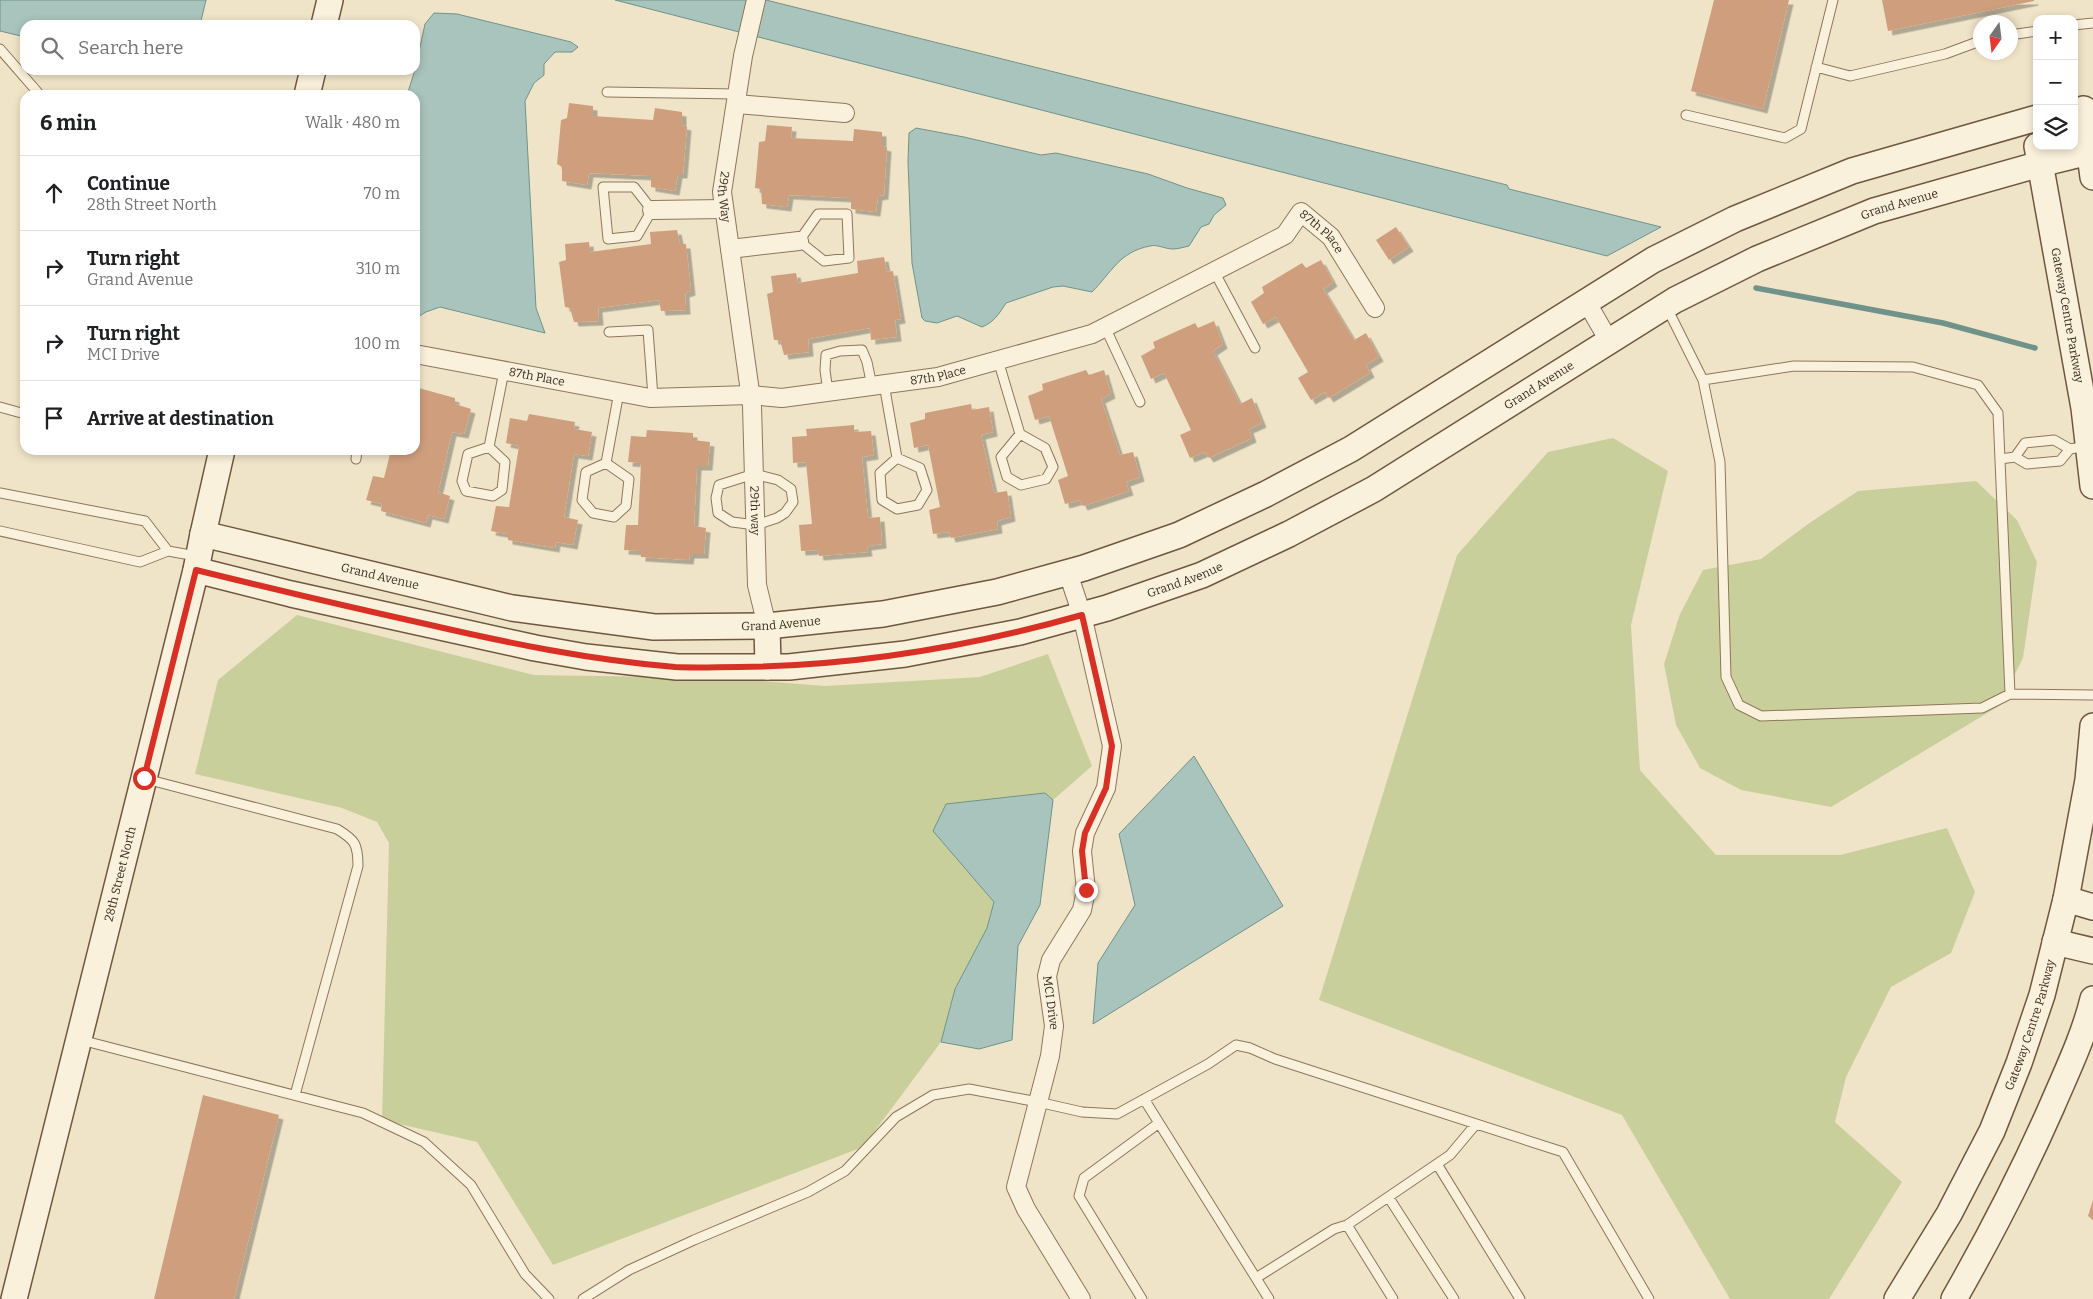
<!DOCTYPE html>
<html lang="en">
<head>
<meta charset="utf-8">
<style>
  body { margin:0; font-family:Bitter,serif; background:#f6f6f6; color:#202124 }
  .controls { position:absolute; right:15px; top:15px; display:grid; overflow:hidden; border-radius:10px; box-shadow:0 2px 8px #0003 }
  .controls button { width:45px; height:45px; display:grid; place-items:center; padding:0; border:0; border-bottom:1px solid #e0e0e0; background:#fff; color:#202124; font:25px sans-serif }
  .compass { position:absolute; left:1973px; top:15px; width:45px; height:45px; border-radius:50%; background:#fff; box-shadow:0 2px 8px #0003; rotate:194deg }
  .stop { position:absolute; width:15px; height:15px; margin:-11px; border:4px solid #d93025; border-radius:50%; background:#fff }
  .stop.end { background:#d93025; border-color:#fff; box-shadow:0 1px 5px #0008 }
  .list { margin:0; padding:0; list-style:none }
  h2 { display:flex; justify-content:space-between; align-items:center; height:65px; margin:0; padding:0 20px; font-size:21px }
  h2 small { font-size:16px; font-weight:400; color:#757577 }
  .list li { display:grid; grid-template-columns:32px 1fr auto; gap:15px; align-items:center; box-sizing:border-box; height:75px; padding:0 20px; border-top:1px solid #e0e0e0 }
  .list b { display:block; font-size:19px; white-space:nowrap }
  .list p { margin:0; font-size:16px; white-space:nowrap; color:#757577 }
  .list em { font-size:16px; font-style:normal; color:#757577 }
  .icon { flex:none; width:28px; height:28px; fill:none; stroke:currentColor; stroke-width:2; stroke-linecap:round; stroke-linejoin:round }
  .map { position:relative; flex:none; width:2093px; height:1299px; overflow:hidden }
  .search { position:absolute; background:#fff; box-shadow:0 2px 8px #0003; left:20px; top:20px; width:400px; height:55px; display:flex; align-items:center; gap:12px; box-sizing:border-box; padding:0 18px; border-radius:15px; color:#757577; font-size:19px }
  .panel { position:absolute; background:#fff; box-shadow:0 2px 8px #0003; left:20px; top:90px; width:400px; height:365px; border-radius:15px }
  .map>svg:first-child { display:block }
  .green { fill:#c9cf9b }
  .water { fill:#a9c4bc; stroke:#6f938a }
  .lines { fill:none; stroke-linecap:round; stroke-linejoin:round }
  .stream { stroke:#6f938a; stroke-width:5.5 }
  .building { fill:#cf9f7d; filter:url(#shadow) }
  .lane-casing { stroke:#8d765c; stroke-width:11 }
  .street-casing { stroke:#8d765c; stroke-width:20 }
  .secondary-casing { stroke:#6f573f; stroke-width:28 }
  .lane { stroke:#faf1dc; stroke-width:9 }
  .street { stroke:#faf1dc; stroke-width:18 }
  .secondary { stroke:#faf1dc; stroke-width:25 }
  .route { stroke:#d93025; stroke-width:6 }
  .labels { text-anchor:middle; stroke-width:4; stroke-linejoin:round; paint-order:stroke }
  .street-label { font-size:12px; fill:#3d2e20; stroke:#f7eed8 }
</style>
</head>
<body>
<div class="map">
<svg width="2093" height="1299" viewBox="0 0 2093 1299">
  <defs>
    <filter id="shadow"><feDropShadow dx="4.5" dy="4.5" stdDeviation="0" flood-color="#0004"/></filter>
  </defs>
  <rect width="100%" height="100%" fill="#f0e4c8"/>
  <path class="green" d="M 1613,438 L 1668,471 L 1631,625 L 1640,770 L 1716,855 L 1840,855 L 1947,828 L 1975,892 L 1951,953 L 1891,987 L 1846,1077 L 1835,1122 L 1902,1182 L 1829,1299 L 1730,1299 L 1622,1115 L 1319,1000 L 1457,555 L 1548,452 Z
    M 1976,481 L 2017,520 L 2037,562 L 2023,658 L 1999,706 L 1831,807 L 1741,790 L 1700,768 L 1676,725 L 1664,664 L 1680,614 L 1703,570 L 1761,559 L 1808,524 L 1858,491 Z
    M 297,615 L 534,675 L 724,678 L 825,686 L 980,677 L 1048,654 L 1092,766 L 1053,800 L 1045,793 L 934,831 L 994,902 L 987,928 L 955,989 L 941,1042 L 863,1147 L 553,1265 L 477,1142 L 382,1120 L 389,843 L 377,822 L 342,808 L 195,774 L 218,680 Z"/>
  <path class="water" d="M 0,0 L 206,0 L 200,25 L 25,25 L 25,37 L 0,31 Z
    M 615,0 L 766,0 L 1507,185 L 1509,189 L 1661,227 L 1607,256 Z
    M 434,13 L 457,14 L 571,42 L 578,47 L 572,52 L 555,52 L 544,64 L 544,75 L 534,83 L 525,101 L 536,308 L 545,333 L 440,307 L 426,312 L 418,317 L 415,317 L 415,95 L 407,95 L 415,70 L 425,24 Z
    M 916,128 L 964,137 L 1041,155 L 1056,153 L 1148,174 L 1187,188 L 1223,198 L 1226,205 L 1214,215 L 1209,224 L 1201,227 L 1189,246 C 1184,247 1178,249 1173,249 C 1165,249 1157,244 1150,246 C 1119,252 1112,272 1092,292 L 1063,286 L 1053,287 L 1006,303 C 999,314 994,322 982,327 L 957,316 L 937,323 L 925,321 L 922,318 L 912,263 L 908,162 L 909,133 Z
    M 1194,756 L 1283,906 L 1093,1024 L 1098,963 L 1135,905 L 1119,834 Z
    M 1045,793 L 1053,800 L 1040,905 L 1018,946 L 1012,1040 L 979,1049 L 941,1042 L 955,989 L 987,928 L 994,902 L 933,831 L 946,804 Z"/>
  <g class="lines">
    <path class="stream" d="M 1756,288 L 1943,323 L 2035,348"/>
  </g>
  <path class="building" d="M 1714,0 L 1789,0 L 1763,109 L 1691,91 Z
    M 1882,0 L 2034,0 L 2034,1 L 1888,31 Z
    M 569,103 L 593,106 L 593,116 L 653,120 L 655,108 L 682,112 L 682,125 L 687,126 L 683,174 L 678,174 L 675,191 L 651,187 L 651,176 L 589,173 L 587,185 L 562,181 L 562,167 L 557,164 L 561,120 L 567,118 Z
    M 767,125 L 792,127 L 791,138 L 853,141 L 854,129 L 882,132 L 882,146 L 887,147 L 884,195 L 878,196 L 876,212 L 851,209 L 851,198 L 789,195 L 787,207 L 762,204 L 761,189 L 755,188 L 759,142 L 765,141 Z
    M 1396,227 L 1409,247 L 1389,260 L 1376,240 Z
    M 677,230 L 680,244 L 686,244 L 691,291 L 685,293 L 686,310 L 661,311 L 659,300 L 598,308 L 599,321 L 574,322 L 570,308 L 565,307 L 559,262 L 566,260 L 565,244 L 589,242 L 590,252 L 651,244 L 650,232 Z
    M 884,257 L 887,272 L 893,271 L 901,319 L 895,320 L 897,337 L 871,340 L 870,328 L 808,339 L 809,352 L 784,355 L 780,340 L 774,340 L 767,294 L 773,292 L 771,276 L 796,273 L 798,283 L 858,273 L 857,261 Z
    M 1321,260 L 1333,282 L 1323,289 L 1354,340 L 1366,333 L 1379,357 L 1366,365 L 1370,373 L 1329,398 L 1325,392 L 1311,400 L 1298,378 L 1308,372 L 1276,317 L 1263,324 L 1251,302 L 1264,293 L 1262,287 L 1302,263 L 1306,268 Z
    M 1214,321 L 1223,344 L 1213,351 L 1240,404 L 1252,398 L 1262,423 L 1249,429 L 1252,438 L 1209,458 L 1205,452 L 1190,458 L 1180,435 L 1191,430 L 1164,373 L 1151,379 L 1141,356 L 1155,348 L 1153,342 L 1195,323 L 1198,328 Z
    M 1086,370 L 1089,375 L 1104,370 L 1111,394 L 1101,399 L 1120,455 L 1133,452 L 1140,477 L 1126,482 L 1129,491 L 1083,506 L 1080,500 L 1065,504 L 1058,480 L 1068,476 L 1049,416 L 1035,420 L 1028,396 L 1043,390 L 1042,384 Z
    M 415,387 L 455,398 L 455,404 L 471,409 L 464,434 L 452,432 L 438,492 L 450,496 L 444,519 L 428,515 L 426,523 L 381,511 L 382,504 L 366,500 L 373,476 L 384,478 L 391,450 L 415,450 Z
    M 971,404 L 972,410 L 989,407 L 993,432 L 981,435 L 994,493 L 1007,491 L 1011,517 L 997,521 L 998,529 L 951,538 L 949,532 L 933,534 L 929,510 L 940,507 L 928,445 L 914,448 L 910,423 L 925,419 L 925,413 Z
    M 529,414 L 575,422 L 574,429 L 592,432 L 588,456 L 574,454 L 564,517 L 578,520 L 573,545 L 556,542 L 555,548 L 508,540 L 508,534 L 491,531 L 496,506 L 509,507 L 519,446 L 506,443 L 510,418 L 527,421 Z
    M 854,425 L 854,432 L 871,431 L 874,455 L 862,457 L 868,518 L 880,517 L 882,544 L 867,546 L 868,552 L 819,556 L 818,550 L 801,551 L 799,525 L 812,524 L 806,462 L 793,463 L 792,437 L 807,436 L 806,429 Z
    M 647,430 L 693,433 L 693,440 L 710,442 L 708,466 L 697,466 L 694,526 L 706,528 L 704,554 L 690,554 L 689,560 L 641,557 L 641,551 L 624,550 L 626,525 L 638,525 L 641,463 L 628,462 L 631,436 L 646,437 Z
    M 203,1095 L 279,1115 L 234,1299 L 154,1299 Z
    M 2093,1200 L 2093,1220 L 2088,1216 Z"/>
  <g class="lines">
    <g class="lane-casing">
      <path id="lane" d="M 2074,25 L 2093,23
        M 2010,35 L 2037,31
        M 0,49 L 40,95
        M 1816,67 L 1850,76 L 1945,54 L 1980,41
        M 607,92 L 737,94
        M 1686,115 L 1785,138 L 1801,129 L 1833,0
        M 603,187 L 634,187 L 652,210 L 637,236 L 608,239 Z
        M 818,214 L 847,214 L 849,258 L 824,261 L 799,241 Z
        M 1214,271 L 1255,348
        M 1667,308 L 1703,380 L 1720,462 L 1726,677 L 1739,705 L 1761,716 L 1982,708 L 2010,694 L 1998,413 L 1978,385 L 1913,367 L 1794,366 L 1703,380
        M 1105,327 L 1140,402
        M 609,332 L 648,330 L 653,397
        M 998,360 L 1020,434 L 1045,448 L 1053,467 L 1046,479 L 1021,485 L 1007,477 L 1001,457 L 1020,434
        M 884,384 L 897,458
        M 828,392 L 825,370 L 826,355 L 840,351 L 862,350 L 867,362 L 872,386
        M 0,407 L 25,414
        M 489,447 L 468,454 L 462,481 L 466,491 L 493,496 L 502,490 L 505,462 L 489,447 L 504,371
        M 2015,457 L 2025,443 L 2054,440 L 2070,449 L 2088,446
        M 897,458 L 920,468 L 927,490 L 918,505 L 897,509 L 882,500 L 880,473 Z
        M 356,459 L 357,450
        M 2000,459 L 2015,457 L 2027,464 L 2060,461 L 2070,449
        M 606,463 L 586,472 L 582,500 L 593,513 L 614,517 L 626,506 L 629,479 L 606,463 L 619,392
        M 754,474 L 778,480 L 791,489 L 793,502 L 785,513 L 777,518 L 756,525 L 732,522 L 718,513 L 716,498 L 719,485 Z
        M 0,493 L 145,521 L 168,551
        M 0,531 L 140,562 L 168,551 L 196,556
        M 2010,694 L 2093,695
        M 146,779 L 337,829 C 355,840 358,844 358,866 L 295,1095
        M 81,1040 L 363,1113 L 424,1142 L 471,1185 L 525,1274 L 549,1299
        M 1144,1099 L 1269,1299
        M 1437,1164 L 1520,1299
        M 1389,1198 L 1454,1299
        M 1347,1225 L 1393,1299
        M 1256,1278 L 1334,1229 L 1347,1225 L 1450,1155 L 1476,1124
        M 583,1299 L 629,1270 L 694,1240 L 808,1192 L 845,1171 L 896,1117 L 933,1095 L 969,1089 L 1038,1102 L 1082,1112 L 1117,1114 L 1208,1064 L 1236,1045 L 1250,1048 L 1275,1059 L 1563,1152 L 1649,1299
        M 1142,1299 L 1079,1196 L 1084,1178 L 1159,1123"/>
    </g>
    <g class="street-casing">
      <g id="street">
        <path id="s1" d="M 756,0 L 743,56 L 722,192 L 752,406 L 757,585 L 767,626"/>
        <path d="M 736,104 L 845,113"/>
        <path d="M 652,210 L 724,209"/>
        <path d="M 730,249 L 799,241"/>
        <path d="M 1586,301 L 1609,341"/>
        <path id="s2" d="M 415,354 L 650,398 L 750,395 L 782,398 L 938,377 L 1092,334 L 1285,235 L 1301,212 L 1331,237 L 1375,308"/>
        <path id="s3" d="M 1068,573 L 1082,615 L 1112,746 L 1106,788 L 1085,833 L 1082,851 L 1086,890 L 1082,910 L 1051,960 L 1047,976 L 1054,1026 L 1050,1056 L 1016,1187 L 1026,1209 L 1081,1299"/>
      </g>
    </g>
    <g class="secondary-casing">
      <g id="secondary">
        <path d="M 324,25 L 330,0"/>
        <path d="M 307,95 L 313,70"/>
        <path d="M 2084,109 L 2093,177"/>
        <path id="s4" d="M 2037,146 L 2084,408 L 2093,486"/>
        <path id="s5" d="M 203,534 L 512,608 L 654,627 L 767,626 L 883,614 L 997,592 L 1084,568 L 1179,535 L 1266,494 L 1351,449 L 1653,260 L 1735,219 L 1852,171 L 2037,118"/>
        <path id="s6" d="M 196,570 L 291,594 L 535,648 L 586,657 L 677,667 L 789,667 L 905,654 L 1020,632 L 1107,608 L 1202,575 L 1289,534 L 1374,489 L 1675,300 L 1757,259 L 1874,211 L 2040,164 L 2093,151"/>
        <path d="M 767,626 L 768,667"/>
        <path d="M 2066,899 L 2093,907"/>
        <path d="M 2055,942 L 2093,951"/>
        <path id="s7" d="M 14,1299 L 196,570 L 203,534 L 222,450"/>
        <path id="s8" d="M 1897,1299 L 1949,1214 L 1992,1131 L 2019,1063 L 2042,995 L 2066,899 L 2088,780 L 2093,726"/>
        <path d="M 1954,1299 C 1990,1236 2023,1172 2052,1106 C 2067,1071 2084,1036 2093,999"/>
      </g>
    </g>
    <use href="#lane" class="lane"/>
    <use href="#street" class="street"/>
    <use href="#secondary" class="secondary"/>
  </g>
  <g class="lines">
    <path class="route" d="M 144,778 L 196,570 C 273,589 349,607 426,624 C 508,643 590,660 675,667 C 696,668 718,667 739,667 C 856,666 969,647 1082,615 L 1112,746 L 1106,788 L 1085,833 L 1082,851 L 1086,890"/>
  </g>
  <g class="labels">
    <g class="street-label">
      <text dy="4" stroke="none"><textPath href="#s1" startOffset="200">29th Way</textPath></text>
      <text dy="4" stroke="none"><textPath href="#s6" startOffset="1820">Grand Avenue</textPath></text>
      <text dy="4" stroke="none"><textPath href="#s2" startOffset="962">87th Place</textPath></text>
      <text dy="4" stroke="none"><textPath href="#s4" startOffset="172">Gateway Centre Parkway</textPath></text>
      <text dy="4" stroke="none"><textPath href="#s2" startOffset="529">87th Place</textPath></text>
      <text dy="4" stroke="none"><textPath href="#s2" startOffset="124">87th Place</textPath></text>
      <text dy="4" stroke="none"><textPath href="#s6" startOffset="1415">Grand Avenue</textPath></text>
      <text dy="4" stroke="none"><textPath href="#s1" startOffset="516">29th way</textPath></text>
      <text dy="4" stroke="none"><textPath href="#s5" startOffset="182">Grand Avenue</textPath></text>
      <text dy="4" stroke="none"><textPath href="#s6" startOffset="1010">Grand Avenue</textPath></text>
      <text dy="4" stroke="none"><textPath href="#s5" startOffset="588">Grand Avenue</textPath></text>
      <text dy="4" stroke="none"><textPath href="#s7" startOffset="438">28th Street North</textPath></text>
      <text dy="4" stroke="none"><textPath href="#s3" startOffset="451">MCI Drive</textPath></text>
      <text dy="4" stroke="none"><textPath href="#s8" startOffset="306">Gateway Centre Parkway</textPath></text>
    </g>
  </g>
</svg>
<div class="controls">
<button>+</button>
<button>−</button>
<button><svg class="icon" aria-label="layers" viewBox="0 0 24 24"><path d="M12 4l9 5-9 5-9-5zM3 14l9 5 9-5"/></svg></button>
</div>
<svg class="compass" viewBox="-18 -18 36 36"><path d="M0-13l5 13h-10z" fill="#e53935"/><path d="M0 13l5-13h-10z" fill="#757577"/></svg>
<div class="stop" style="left:144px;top:778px"></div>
<div class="stop end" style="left:1086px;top:890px"></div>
<div class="search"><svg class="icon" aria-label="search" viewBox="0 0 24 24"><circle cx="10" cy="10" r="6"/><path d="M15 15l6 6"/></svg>Search here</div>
<section class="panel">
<h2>6 min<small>Walk · 480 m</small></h2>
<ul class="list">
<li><svg class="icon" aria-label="ahead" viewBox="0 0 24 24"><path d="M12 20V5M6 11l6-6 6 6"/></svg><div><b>Continue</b><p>28th Street North</p></div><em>70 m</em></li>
<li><svg class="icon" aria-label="right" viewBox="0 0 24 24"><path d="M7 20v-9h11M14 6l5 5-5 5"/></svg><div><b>Turn right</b><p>Grand Avenue</p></div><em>310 m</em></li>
<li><svg class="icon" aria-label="right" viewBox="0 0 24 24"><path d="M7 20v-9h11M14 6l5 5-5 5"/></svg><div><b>Turn right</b><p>MCI Drive</p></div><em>100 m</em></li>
<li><svg class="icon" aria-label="arrive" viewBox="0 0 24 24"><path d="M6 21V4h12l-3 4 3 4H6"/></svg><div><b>Arrive at destination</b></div></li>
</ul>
</section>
</div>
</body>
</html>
